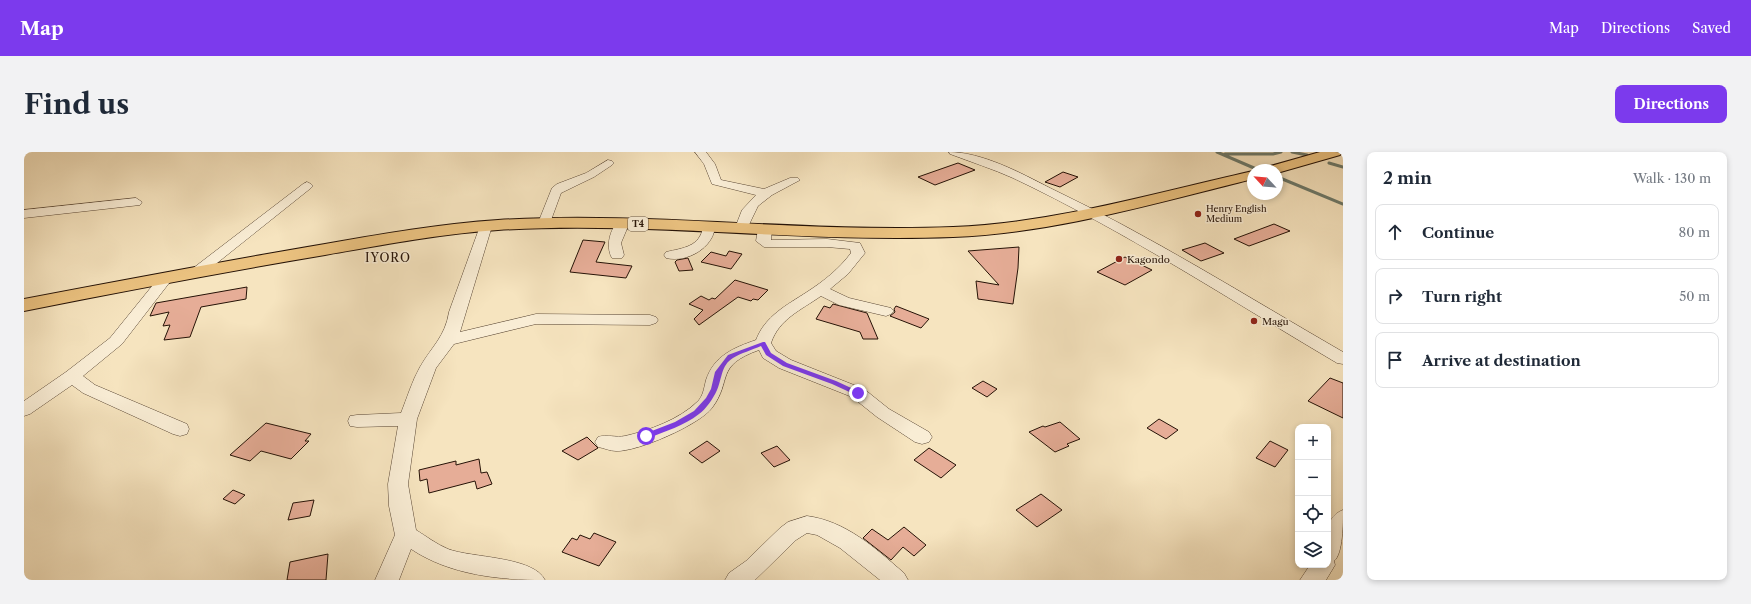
<!DOCTYPE html>
<html lang="en">
<head>
<meta charset="utf-8">
<style>
  body { margin:0; font-family:"Libre Caslon Text",serif; background:#f2f2f3; color:#1f2937 }
  .controls { position:absolute; right:12px; bottom:12px; display:grid; overflow:hidden; border-radius:8px; box-shadow:0 2px 6px #0003 }
  .controls button { width:36px; height:36px; display:grid; place-items:center; padding:0; border:0; border-bottom:1px solid #e0e1e3; background:#fff; color:#1f2937; font:20px sans-serif }
  .compass { position:absolute; left:1223px; top:12px; width:36px; height:36px; border-radius:50%; background:#fff; box-shadow:0 2px 6px #0003; rotate:296deg }
  .stop { position:absolute; width:12px; height:12px; margin:-9px; border:3px solid #7c3aed; border-radius:50%; background:#fff }
  .stop.end { background:#7c3aed; border-color:#fff; box-shadow:0 1px 4px #0008 }
  .list { margin:0; padding:0; list-style:none }
  h2 { display:flex; justify-content:space-between; align-items:center; height:52px; margin:0; padding:0 16px; font-size:17px }
  h2 small { font-size:13px; font-weight:400; color:#747a83 }
  .list li { display:grid; grid-template-columns:26px 1fr auto; gap:12px; align-items:center; box-sizing:border-box; height:56px; margin:0 8px 8px; padding:0 8px; border:1px solid #e0e1e3; border-radius:8px }
  .list b { display:block; font-size:15px; white-space:nowrap }
  .list em { font-size:13px; font-style:normal; color:#747a83 }
  .icon { flex:none; width:22px; height:22px; fill:none; stroke:currentColor; stroke-width:2; stroke-linecap:round; stroke-linejoin:round }
  .map { position:relative; flex:none; width:1319px; height:428px; overflow:hidden; border-radius:8px }
  header { display:flex; align-items:center; gap:24px; box-sizing:border-box; height:56px; padding:0 20px; background:#7c3aed; color:#fff }
  header strong { font-size:19px }
  nav { display:flex; gap:22px; margin-inline-start:auto; font-size:14px }
  .intro { display:flex; align-items:center; justify-content:space-between; box-sizing:border-box; height:96px; padding:0 24px }
  h1 { margin:0; font-size:28px }
  .button { padding:10px 18px; border-radius:8px; background:#7c3aed; color:#fff; font-size:14px; font-weight:700 }
  main { display:flex; gap:24px; padding:0 24px }
  aside { flex:1; background:#fff; border-radius:8px; box-shadow:0 2px 6px #0003 }
  .map>svg:first-child { display:block }
  .lines { fill:none; stroke-linecap:round; stroke-linejoin:round }
  .stream { stroke:#6d7a6b; stroke-width:3 }
  .building { fill:#e6ad97; stroke:#251206 }
  .minor-casing { stroke:#594634; stroke-width:1 }
  .highway-casing { stroke:#251206; stroke-width:2 }
  .minor { fill:#f9edd5; fill-rule:evenodd }
  .highway { fill:#ebc280; fill-rule:evenodd }
  .route { fill:#7c3aed }
  .poi-dot { fill:#8f2418; stroke:#f9edd5; stroke-width:1.5 }
  .labels { text-anchor:middle; stroke-width:3; stroke-linejoin:round; paint-order:stroke }
  .far-poi-label { font-size:9px; fill:#251206; stroke:#f9edd5; text-anchor:start }
  .shield { fill:#f9edd5; stroke:#655444; stroke-width:1 }
  .shield-label { font-size:9px; font-weight:bold; fill:#251206 }
  .poi-label { font-size:10px; fill:#251206; stroke:#f9edd5; text-anchor:start }
  .quarter-label { font-size:12px; letter-spacing:1px; fill:#251206; stroke:#f9edd5 }
</style>
</head>
<body>
<header>
<strong>Map</strong>
<nav><a>Map</a><a>Directions</a><a>Saved</a></nav>
</header>
<div class="intro"><h1>Find us</h1><a class="button">Directions</a></div>
<main>
<div class="map">
<svg width="1319" height="428" viewBox="0 0 1319 428">
  <rect width="100%" height="100%" fill="#f6e4bf"/>
  <filter id="stains"><feTurbulence type="fractalNoise" baseFrequency=".005" numOctaves="4"/><feColorMatrix values="0 0 0 0 .2 0 0 0 0 .09 0 0 0 0 .02 0 0 0 .5 -.17"/></filter>
  <radialGradient id="worn" r=".72"><stop offset=".6" stop-color="#630" stop-opacity="0"/><stop offset="1" stop-color="#630" stop-opacity=".3"/></radialGradient>
  <g class="lines">
    <path class="stream" d="M 1193,0 L 1230,16
      M 1268,0 L 1283,3
      M 1201,2 L 1249,2 L 1257,0
      M 1305,11 L 1319,15
      M 1256,26 L 1319,52"/>
  </g>
  <path class="building" d="M 934,11 L 951,18 L 911,33 L 894,25 Z
    M 1039,20 L 1054,25 L 1036,35 L 1021,30 Z
    M 1250,72 L 1266,79 L 1225,94 L 1210,87 Z
    M 559,88 L 581,90 L 572,110 L 608,114 L 602,126 L 546,120 Z
    M 1181,91 L 1200,101 L 1177,109 L 1158,98 Z
    M 995,95 L 994,116 L 989,152 L 954,147 L 952,129 L 975,133 L 944,99 Z
    M 705,99 L 718,102 L 707,117 L 677,110 L 687,100 L 702,104 Z
    M 1101,105 L 1128,118 L 1101,133 L 1073,120 Z
    M 664,106 L 669,118 L 655,119 L 651,110 L 653,108 Z
    M 711,128 L 744,138 L 734,148 L 729,147 L 727,149 L 714,145 L 675,173 L 670,167 L 679,158 L 665,152 L 677,144 L 685,148 L 688,146 L 691,147 Z
    M 223,135 L 222,147 L 177,155 L 166,185 L 140,188 L 146,173 L 139,174 L 145,160 L 126,164 L 132,151 Z
    M 809,152 L 843,161 L 854,187 L 839,187 L 836,180 L 792,167 L 800,154 L 806,156 Z
    M 872,154 L 905,167 L 897,176 L 866,164 L 871,160 L 870,157 Z
    M 1306,226 L 1319,231 L 1319,266 L 1284,249 Z
    M 959,229 L 973,237 L 963,245 L 948,236 Z
    M 1135,267 L 1154,278 L 1142,287 L 1123,276 Z
    M 1036,270 L 1056,287 L 1043,292 L 1045,294 L 1031,300 L 1005,280 L 1019,274 L 1021,275 Z
    M 242,271 L 287,282 L 281,289 L 285,289 L 267,307 L 237,299 L 226,309 L 206,303 Z
    M 563,285 L 574,296 L 554,308 L 538,299 Z
    M 683,289 L 696,299 L 678,311 L 665,301 Z
    M 1246,289 L 1264,298 L 1251,315 L 1232,306 Z
    M 753,294 L 766,308 L 750,315 L 737,301 Z
    M 905,296 L 932,313 L 917,326 L 890,308 Z
    M 455,307 L 457,321 L 463,320 L 468,332 L 453,337 L 451,329 L 405,341 L 403,327 L 396,329 L 395,318 L 432,309 L 432,313 Z
    M 209,338 L 221,343 L 211,352 L 199,347 Z
    M 1017,342 L 1038,358 L 1013,375 L 992,358 Z
    M 290,348 L 286,364 L 264,368 L 269,351 Z
    M 880,375 L 902,393 L 890,404 L 879,395 L 867,408 L 839,386 L 848,377 L 864,388 Z
    M 570,381 L 592,390 L 575,414 L 538,400 L 548,386 L 553,388 L 556,383 L 566,387 Z
    M 304,402 L 302,428 L 263,428 L 266,410 Z"/>
  <g class="lines">
    <g class="minor-casing">
      <path id="minor" d="M 671,0 L 682,0 L 691,12 L 697,28 L 740,37 L 766,26 L 774,26 L 776,28 L 748,43 L 734,54 L 722,79 L 712,79 L 711,76 L 718,58 L 732,43 L 688,32 L 680,12 Z
        M 925,0 C 958,0 997,21 1026,36 C 1127,84 1222,144 1319,200 L 1319,212 L 1313,211 C 1206,148 1101,79 989,26 C 969,17 947,10 926,2 Z
        M 584,8 L 588,9 L 590,11 L 588,13 L 570,25 L 537,41 L 526,71 L 525,74 L 515,74 L 514,71 L 528,36 L 533,32 L 562,21 Z
        M 283,30 L 287,32 L 289,34 L 287,36 L 178,123 L 168,123 L 166,120 L 168,117 L 279,32 Z
        M 112,46 L 118,50 L 116,53 L 0,66 L 0,58 Z
        M 599,68 L 605,72 L 597,91 L 600,103 L 598,106 L 588,106 C 581,95 586,71 599,68 Z
        M 462,70 L 468,74 L 436,180 L 512,162 L 626,163 L 632,165 L 634,168 L 632,171 L 626,173 L 512,172 L 430,192 L 412,216 L 393,267 L 384,332 L 392,378 C 402,384 412,392 424,397 C 447,406 509,404 521,428 C 475,428 426,423 387,397 L 375,428 L 351,428 L 371,383 L 365,354 L 364,332 L 374,274 L 333,275 L 326,274 L 324,269 L 326,264 L 333,263 L 377,261 C 383,246 388,229 396,215 C 408,194 421,185 425,160 L 456,74 Z
        M 685,71 L 691,75 C 689,96 663,111 642,106 L 640,103 L 642,100 C 659,96 676,95 679,75 Z
        M 741,73 L 748,77 L 747,88 L 803,87 L 836,91 L 841,101 L 824,122 L 806,137 L 825,146 L 867,156 L 870,159 L 867,162 L 862,164 L 815,153 L 797,144 C 777,158 755,167 747,191 L 752,199 L 767,208 L 840,237 L 865,257 L 905,280 L 908,285 L 905,290 L 898,292 L 891,290 L 853,265 L 828,245 L 755,216 L 739,206 L 735,198 C 690,214 709,228 688,256 C 675,273 613,300 592,299 C 586,299 580,296 574,295 L 571,290 L 574,285 C 583,282 592,286 601,284 C 624,279 656,267 673,250 C 679,245 680,236 682,228 C 690,204 709,196 732,188 C 741,164 763,153 783,140 C 800,129 815,117 827,101 L 826,97 L 803,95 L 740,95 L 732,89 L 734,77 Z
        M 142,122 L 147,123 L 149,126 L 98,192 L 59,224 L 71,233 L 163,272 L 165,277 L 163,282 L 156,284 L 149,282 L 59,241 L 48,233 L 6,262 L 0,264 L 0,249 L 42,220 L 86,186 L 137,123 Z
        M 1319,358 C 1319,371 1319,402 1310,409 L 1311,413 L 1302,428 L 1276,428 L 1286,413 L 1304,413 C 1304,394 1297,366 1319,358 Z
        M 783,364 C 822,369 851,396 880,421 L 884,428 L 856,428 L 816,396 L 793,383 L 783,381 L 772,388 L 731,428 L 701,428 L 705,421 L 722,409 L 756,376 L 764,370 Z"/>
    </g>
    <g class="highway-casing">
      <path id="highway" d="M 1296,0 L 1318,0 L 1316,3 L 1253,21 L 1253,18 L 1241,18 L 1243,15 Z
        M 1229,19 L 1229,27 C 1131,51 1031,81 929,85 C 777,91 625,69 474,78 C 415,82 358,93 301,103 C 200,120 100,139 0,159 L 0,147 C 100,128 200,109 301,92 C 358,82 415,72 474,68 C 625,59 777,81 929,75 C 1030,71 1131,41 1229,19 Z"/>
    </g>
    <use href="#minor" class="minor"/>
    <use href="#highway" class="highway"/>
  </g>
  <path class="route" d="M 739,190 L 741,190 L 747,201 L 763,211 L 812,229 L 838,241 L 832,243 L 808,232 L 759,214 L 742,203 L 737,194 C 728,198 717,201 709,206 C 697,213 698,227 693,238 C 689,247 682,257 675,262 C 660,274 641,279 625,286 L 620,286 L 620,282 L 651,270 L 670,259 L 682,246 L 687,237 L 691,220 L 704,203 Z"/>
  <g class="poi-dot">
    <circle cx="1174" cy="62" r="4"/>
    <circle cx="1095" cy="107" r="4"/>
    <circle cx="1230" cy="169" r="4"/>
  </g>
  <g class="labels">
    <g class="far-poi-label">
      <text x="1182" y="60">Henry English<tspan x="1182" dy="10">Medium</tspan></text>
    </g>
    <rect class="shield" x="604" y="65" width="20" height="14" rx="3"/>
    <g class="shield-label">
      <text x="614" y="75">T4</text>
    </g>
    <g class="poi-label">
      <text x="1103" y="111">Kagondo</text>
      <text x="1238" y="173">Magu</text>
    </g>
    <g class="quarter-label">
      <text x="364" y="110">IYORO</text>
    </g>
  </g>
  <rect width="100%" height="100%" filter="url(#stains)"/>
  <rect width="100%" height="100%" fill="url(#worn)"/>
</svg>
<div class="controls">
<button>+</button>
<button>−</button>
<button><svg class="icon" aria-label="locate" viewBox="0 0 24 24"><circle cx="12" cy="12" r="6"/><path d="M12 2v4M12 18v4M2 12h4M18 12h4"/></svg></button>
<button><svg class="icon" aria-label="layers" viewBox="0 0 24 24"><path d="M12 4l9 5-9 5-9-5zM3 14l9 5 9-5"/></svg></button>
</div>
<svg class="compass" viewBox="-18 -18 36 36"><path d="M0-13l5 13h-10z" fill="#e53935"/><path d="M0 13l5-13h-10z" fill="#747a83"/></svg>
<div class="stop" style="left:622px;top:284px"></div>
<div class="stop end" style="left:834px;top:241px"></div>
</div>
<aside>
<h2>2 min<small>Walk · 130 m</small></h2>
<ul class="list">
<li><svg class="icon" aria-label="ahead" viewBox="0 0 24 24"><path d="M12 20V5M6 11l6-6 6 6"/></svg><div><b>Continue</b></div><em>80 m</em></li>
<li><svg class="icon" aria-label="right" viewBox="0 0 24 24"><path d="M7 20v-9h11M14 6l5 5-5 5"/></svg><div><b>Turn right</b></div><em>50 m</em></li>
<li><svg class="icon" aria-label="arrive" viewBox="0 0 24 24"><path d="M6 21V4h12l-3 4 3 4H6"/></svg><div><b>Arrive at destination</b></div></li>
</ul>
</aside>
</main>
</body>
</html>
